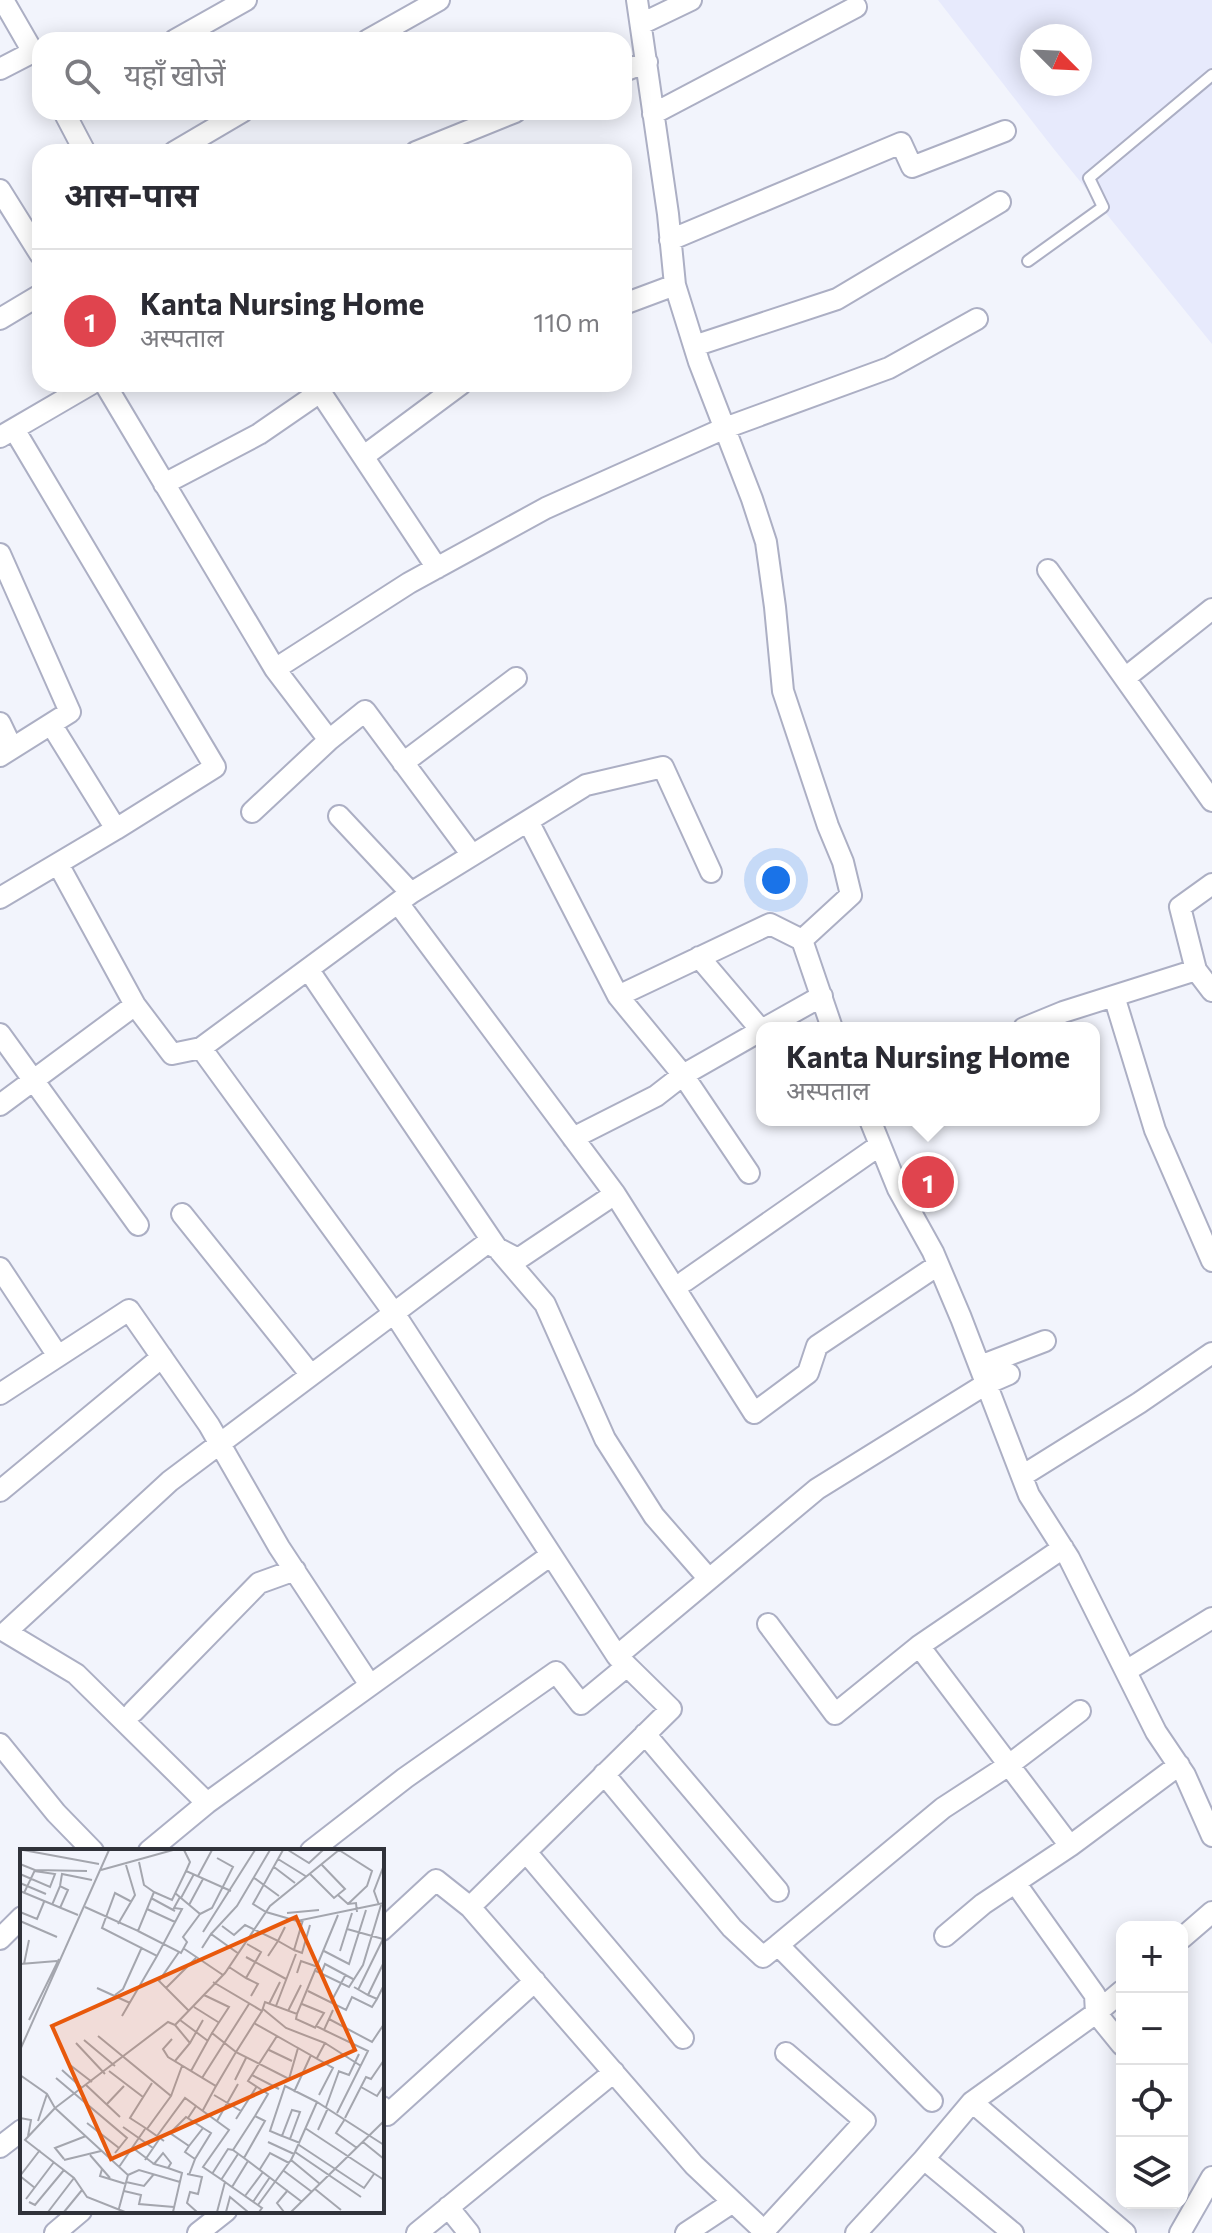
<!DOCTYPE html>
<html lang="hi">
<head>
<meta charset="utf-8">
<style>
  body { margin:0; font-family:Commissioner,"Noto Sans Devanagari",sans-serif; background:#f7f7f7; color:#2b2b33 }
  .controls { position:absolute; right:24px; bottom:24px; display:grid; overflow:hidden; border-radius:16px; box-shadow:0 4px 20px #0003 }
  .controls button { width:72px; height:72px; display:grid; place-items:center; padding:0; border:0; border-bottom:2px solid #e1e1e2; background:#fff; color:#2b2b33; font:40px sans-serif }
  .compass { position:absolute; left:1020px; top:24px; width:72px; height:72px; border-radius:50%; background:#fff; box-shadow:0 4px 20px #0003; rotate:114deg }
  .you { position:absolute; left:776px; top:880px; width:28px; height:28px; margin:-20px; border:6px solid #fff; border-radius:50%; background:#1a73e8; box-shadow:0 0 0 12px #1a73e833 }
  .badge { display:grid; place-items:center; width:52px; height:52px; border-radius:50%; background:#d93025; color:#fff; font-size:26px; font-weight:700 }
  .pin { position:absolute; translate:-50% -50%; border:4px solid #fff; box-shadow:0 2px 8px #0006 }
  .popup { position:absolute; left:756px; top:1022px; width:344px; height:104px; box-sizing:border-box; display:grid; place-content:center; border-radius:16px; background:#fff; filter:drop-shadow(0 2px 6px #0005); font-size:26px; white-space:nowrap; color:#7c7c81 }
  .popup b { font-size:30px; color:#2b2b33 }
  .popup::after { content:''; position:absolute; left:50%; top:100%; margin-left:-16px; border:16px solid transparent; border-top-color:#fff }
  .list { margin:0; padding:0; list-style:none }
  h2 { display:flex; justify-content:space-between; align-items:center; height:104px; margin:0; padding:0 32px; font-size:34px }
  h2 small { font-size:26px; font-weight:400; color:#7c7c81 }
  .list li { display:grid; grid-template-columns:52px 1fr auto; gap:24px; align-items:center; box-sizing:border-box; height:144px; padding:0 32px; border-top:2px solid #e1e1e2 }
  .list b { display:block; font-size:30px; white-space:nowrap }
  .list p { margin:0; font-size:26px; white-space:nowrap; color:#7c7c81 }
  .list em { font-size:26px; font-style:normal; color:#7c7c81 }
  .icon { flex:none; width:44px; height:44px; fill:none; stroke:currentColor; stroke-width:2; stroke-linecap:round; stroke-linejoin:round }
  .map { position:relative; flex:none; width:1212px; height:2233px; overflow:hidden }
  .search { position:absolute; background:#fff; box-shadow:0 4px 20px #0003; left:32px; top:32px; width:600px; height:88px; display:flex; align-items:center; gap:20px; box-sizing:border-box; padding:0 28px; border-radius:24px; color:#7c7c81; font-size:30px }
  .panel { position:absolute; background:#fff; box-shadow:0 4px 20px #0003; left:32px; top:144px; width:600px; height:248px; border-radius:24px }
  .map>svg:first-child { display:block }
  .built { fill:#e7eafc; fill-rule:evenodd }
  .building { fill:#fcc8b7; stroke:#baa39b; stroke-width:2 }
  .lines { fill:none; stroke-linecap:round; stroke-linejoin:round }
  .service-casing { stroke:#acafc4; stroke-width:14 }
  .minor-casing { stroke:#acafc4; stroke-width:24 }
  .service { stroke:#fff; stroke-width:10 }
  .minor { stroke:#fff; stroke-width:20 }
  .inset-road { fill:none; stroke:#a4a6ae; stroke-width:2 }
  .view { fill:#e8590c; fill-opacity:0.15; stroke:#e8590c; stroke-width:4 }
  .inset-edge { fill:none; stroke:#30323a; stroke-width:4 }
</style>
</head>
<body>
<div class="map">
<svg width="1212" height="2233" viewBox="0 0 1212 2233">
  <rect width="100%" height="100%" fill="#f2f4fc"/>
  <path class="built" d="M 938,0 L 1212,0 L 1212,344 L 1053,148 ZM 1032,36 L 1080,36 L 1080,84 L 1032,84 Z"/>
  <path class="building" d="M 937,1167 L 944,1188 L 918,1197 L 907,1177 Z"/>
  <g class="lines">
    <g class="service-casing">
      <path id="service" d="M 1028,261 L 1103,207 L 1089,178 L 1212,75"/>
    </g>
    <g class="minor-casing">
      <path id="minor" d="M 637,0 L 668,214 L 675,285 L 699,362 L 752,499 L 766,542 L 775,607 L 783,691 L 828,826 L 843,862 L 851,895 L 802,940 L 832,1028
        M 641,24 L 691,0
        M 175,40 L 246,0
        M 368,40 L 439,0
        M 0,69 L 33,52 L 3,0
        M 624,71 L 647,62
        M 64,112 L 85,152
        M 653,114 L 856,7
        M 174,152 L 242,112
        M 416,152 L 515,112
        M 0,190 L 40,254
        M 670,240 L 901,143 L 912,167 L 1005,131
        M 624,304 L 675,285
        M 0,319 L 40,295
        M 694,346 L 837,299 L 1000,202
        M 105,384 L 275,669 L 409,583 L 546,508 L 725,428 L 889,368 L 977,319
        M 315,384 L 437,568
        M 14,429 L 215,767 L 116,829 L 51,724
        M 0,437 L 91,384
        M 364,456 L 461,384
        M 164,484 L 259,434 L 320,392
        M 0,554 L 70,712 L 0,756
        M 1048,570 L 1212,801
        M 275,669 L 329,740 L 365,711 L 472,855
        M 1125,678 L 1212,609
        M 0,723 L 12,748
        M 403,763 L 516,678
        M 252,812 L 329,740
        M 339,816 L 411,893
        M 528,821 L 618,996 L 770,924 L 802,940
        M 58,864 L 135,1005 L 172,1054 L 201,1048
        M 0,898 L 116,829
        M 398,903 L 615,1194
        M 699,957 L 761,1030
        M 308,969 L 497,1248 L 545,1304 L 605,1439 L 654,1516 L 709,1579
        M 1196,970 L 1180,907 L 1212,884
        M 618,996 L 683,1075 L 749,1173
        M 1114,996 L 1155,1130 L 1212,1261
        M 765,1028 L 822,996
        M 1024,1028 L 1063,1012 L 1196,970 L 1212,991
        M 0,1034 L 138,1225
        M 0,1105 L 135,1005
        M 870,1120 L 898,1189 L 933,1252 L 961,1318 L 1029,1495 L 1069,1558 L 1156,1732 L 1185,1775 L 1212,1836
        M 573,1138 L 656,1096 L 683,1075 L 762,1030
        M 182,1214 L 311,1375
        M 0,1268 L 58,1356
        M 685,1281 L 880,1145
        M 980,1366 L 1045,1341
        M 0,1394 L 129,1310 L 209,1425 L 279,1547 L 370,1685
        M 1022,1476 L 1139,1403 L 1212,1353
        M 0,1491 L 162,1357
        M 1063,1548 L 919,1646 L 1070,1846 L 1179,1765
        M 768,1624 L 835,1714 L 919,1646
        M 617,1656 L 394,1313 L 487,1243 L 518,1259 L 615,1194 L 754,1413 L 808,1373 L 817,1346 L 938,1265
        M 1126,1671 L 1212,1618
        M 133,1712 L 259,1583 L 295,1570
        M 645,1734 L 778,1891
        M 0,1744 L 56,1813 L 93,1851
        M 604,1774 L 732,1928 L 763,1957 L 778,1945 L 932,2101
        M 207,1803 L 551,1555
        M 149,1851 L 207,1803 L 76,1674 L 6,1632 L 170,1481 L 394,1313 L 201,1048 L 411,893 L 586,785 L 663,767 L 711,872
        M 311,1851 L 405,1778 L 556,1672 L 581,1704 L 627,1666
        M 526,1852 L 683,2038
        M 1016,1884 L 1095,1995 L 1096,2013 L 972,2102 L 1125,2233
        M 382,1930 L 436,1880 L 470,1907
        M 945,1936 L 983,1904 L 1070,1846
        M 1182,1938 L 1212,1912
        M 0,1939 L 22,1917
        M 778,1945 L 943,1808 L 1009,1765 L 1080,1711
        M 1122,1991 L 1096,2013 L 1122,2045
        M 972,2102 L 924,2159 L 1013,2233
        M 382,2107 L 387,2115 L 535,1981
        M 0,2147 L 22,2130
        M 448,2207 L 469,2233
        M 764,2231 L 865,2121 L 786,2053
        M 55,2233 L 81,2211
        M 198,2233 L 226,2211
        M 417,2233 L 614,2072
        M 686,2233 L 733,2202
        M 766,2233 L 694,2165 L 470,1907 L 671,1709 L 617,1656 L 817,1489 L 986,1384 L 1009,1374
        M 856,2233 L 924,2159
        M 1180,2233 L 1212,2177"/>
    </g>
    <use href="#service" class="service"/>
    <use href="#minor" class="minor"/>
  </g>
  <g transform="translate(20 1849)">
    <rect width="364" height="364" fill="#f2f4fc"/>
    <path class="inset-road" d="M 3,1 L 79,15M 164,1 L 170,13 L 166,22 L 211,42M 263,1 L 233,55 L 246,63 L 277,72 L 364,54M 268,1 L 289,14 L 303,1M 319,1 L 352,22 L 347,37 L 328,55M 258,10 L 287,28M 0,15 L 15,21 L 4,44M 254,18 L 275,34M 15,21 L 67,22M 81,21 L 153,1M 0,25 L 30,38 L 35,25 L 14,22M 290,25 L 314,49 L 325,40 L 302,16M 178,27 L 192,1M 233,28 L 259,47M 0,34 L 26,45M 40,37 L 42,25 L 72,31M 0,42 L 58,66M 134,43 L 152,51 L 166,22M 318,46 L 328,55 L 336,54 L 337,63M 131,49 L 155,62M 161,49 L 174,25M 112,53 L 95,44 L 82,79 L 137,107 L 162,60 L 154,59 L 160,48M 32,56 L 40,37 L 48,41 L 40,59M 169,56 L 183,30M 359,56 L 354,42 L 364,16M 65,58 L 118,82 L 134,43 L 124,36 L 119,13M 127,60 L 155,73M 0,63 L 17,70 L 24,53M 267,64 L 299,61M 180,65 L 192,59 L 213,18 L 197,9M 0,72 L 37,88M 98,75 L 115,46 L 106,16M 202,77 L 214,86 L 225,76 L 258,92 L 265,78M 327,80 L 363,90M 118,82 L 161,104 L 167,93 L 163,88 L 180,65 L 155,44M 183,83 L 235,1M 191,85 L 217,57 L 250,1M 163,99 L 203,126M 182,99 L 191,85 L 219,105M 274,101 L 282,104 L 290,76M 304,102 L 329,115 L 346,61M 320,102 L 332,64M 159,103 L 139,132 L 169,162M 248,107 L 258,92 L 274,101 L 283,71M 226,108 L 266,130M 0,115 L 37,112M 4,115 L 9,91M 209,118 L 226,129 L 241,103 L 227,95M 296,122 L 329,138 L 343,116 L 361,56M 277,124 L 281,112 L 298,118M 301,125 L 305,115 L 333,130M 226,129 L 238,135 L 231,147M 193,133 L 242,162 L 245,153 L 277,165 L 318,66M 334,138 L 348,146 L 364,113M 77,139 L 110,154M 146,139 L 176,109M 338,141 L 364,88M 288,142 L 326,161 L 332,148 L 352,158 L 357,150M 95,146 L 103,140 L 122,98M 184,146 L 209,158 L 192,184 L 216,203 L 242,162M 348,146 L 357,150 L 364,136M 311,153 L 326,125M 249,155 L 260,133M 282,155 L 304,164 L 296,177 L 304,181 L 309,170M 256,157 L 276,105M 174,158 L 198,173M 243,160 L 266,179 L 305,194 L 297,209M 313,161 L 309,170 L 352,193 L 364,175M 268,162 L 281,136M 277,165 L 276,170 L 296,179M 102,167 L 137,107M 9,171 L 39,110M 160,171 L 188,192M 234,174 L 278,199M 155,176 L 170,194 L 155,212M 304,181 L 348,202 L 317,264M 78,187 L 151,247 L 127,280 L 144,292M 152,190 L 143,200 L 148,208 L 196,237 L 216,203 L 269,230 L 278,199 L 313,219 L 299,246M 64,191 L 95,217M 56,194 L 85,225M 170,194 L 183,171M 305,194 L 341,217M 0,201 L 89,1M 249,201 L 272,212M 50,216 L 72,233M 42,221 L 62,239M 89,222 L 123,248M 171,222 L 192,184M 318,222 L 329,226 L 339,205M 0,226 L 27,245 L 35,259 L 5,291 L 54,329 L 67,348 L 105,363M 232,226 L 259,240M 36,229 L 107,289 L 95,304M 182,229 L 229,155M 215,231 L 226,209M 66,236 L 100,268M 341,238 L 357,247 L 364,236M 274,243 L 291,206M 194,246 L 221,262M 151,247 L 162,217M 86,256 L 104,237M 176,257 L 209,281 L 183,318 L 205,333 L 197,363M 306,258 L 319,222M 183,261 L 196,237M 235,267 L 248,245 L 228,232 L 257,187M 0,269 L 11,271 L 8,287M 325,269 L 346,228 L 351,230 L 364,211M 216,270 L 237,237M 325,270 L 316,284 L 337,299M 18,272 L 27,245M 197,272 L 218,235M 67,274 L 99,299M 103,278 L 133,299M 285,279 L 364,331M 127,280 L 110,269 L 132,234M 298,281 L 308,259M 137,287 L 165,249 L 176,257 L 168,269M 262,287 L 250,282 L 265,237 L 297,253M 270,290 L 280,263 L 272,261 L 262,287 L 280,294M 248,293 L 274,305M 343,293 L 364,310M 279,296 L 344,339 L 354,325M 169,297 L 150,284 L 166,268 L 183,279 L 169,297 L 165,303 L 175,310 L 169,326M 113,299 L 134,315M 275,303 L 297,253 L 364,296M 70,306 L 90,329M 224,309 L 213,301 L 235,267 L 245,272 L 224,309 L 228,312M 44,310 L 35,299 L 66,287M 175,310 L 191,284 L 183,279M 44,311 L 81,302M 125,311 L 140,289M 271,311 L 275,303 L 341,348M 99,318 L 125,280M 148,319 L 151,314 L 143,304 L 134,315 L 148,319 L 162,324 L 153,363M 82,320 L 80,327 L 106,335M 240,320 L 250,304 L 269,314M 264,322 L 292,343M 167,325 L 182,328 L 178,345 L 170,343 L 167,354 L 177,363M 192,325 L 208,300 L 213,301M 108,326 L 119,321 L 160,333M 201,331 L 218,305M 106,333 L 124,337 L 134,325M 205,333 L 212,338 L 228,312 L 282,353M 212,338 L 242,359 L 239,363M 15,339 L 0,327 L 20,301M 295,340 L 321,361M 104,342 L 121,346 L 119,355 L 154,358M 225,347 L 243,323M 6,350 L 34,313M 9,353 L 15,356 L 44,321M 233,353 L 250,328M 238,356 L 271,311 L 300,335M 28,363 L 54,329M 44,363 L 62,341M 98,363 L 108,326 L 35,259 L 148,173 L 155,176 L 205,124 L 250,57 L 319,1M 206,363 L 210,348 L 228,363M 264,363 L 257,354 L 268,341M 271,363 L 364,272"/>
    <path class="view" d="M 276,68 L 335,201 L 91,310 L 32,177 Z"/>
    <rect width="364" height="364" class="inset-edge"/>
  </g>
</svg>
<div class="controls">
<button>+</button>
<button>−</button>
<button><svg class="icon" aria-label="locate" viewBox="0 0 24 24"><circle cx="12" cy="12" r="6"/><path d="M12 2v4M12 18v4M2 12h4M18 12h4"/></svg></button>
<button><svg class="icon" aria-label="layers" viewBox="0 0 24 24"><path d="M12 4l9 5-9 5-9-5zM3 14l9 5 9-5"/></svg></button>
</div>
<svg class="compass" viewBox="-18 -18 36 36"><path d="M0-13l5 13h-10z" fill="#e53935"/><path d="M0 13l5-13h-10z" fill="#7c7c81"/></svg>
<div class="you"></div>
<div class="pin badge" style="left:928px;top:1182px;background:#e0444e">1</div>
<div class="popup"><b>Kanta Nursing Home</b>अस्पताल</div>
<div class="search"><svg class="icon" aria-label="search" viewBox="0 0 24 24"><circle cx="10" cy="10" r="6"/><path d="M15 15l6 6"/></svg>यहाँ खोजें</div>
<section class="panel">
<h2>आस-पास<small></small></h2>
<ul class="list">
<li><span class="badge" style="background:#e0444e">1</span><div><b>Kanta Nursing Home</b><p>अस्पताल</p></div><em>110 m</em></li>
</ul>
</section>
</div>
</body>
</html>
